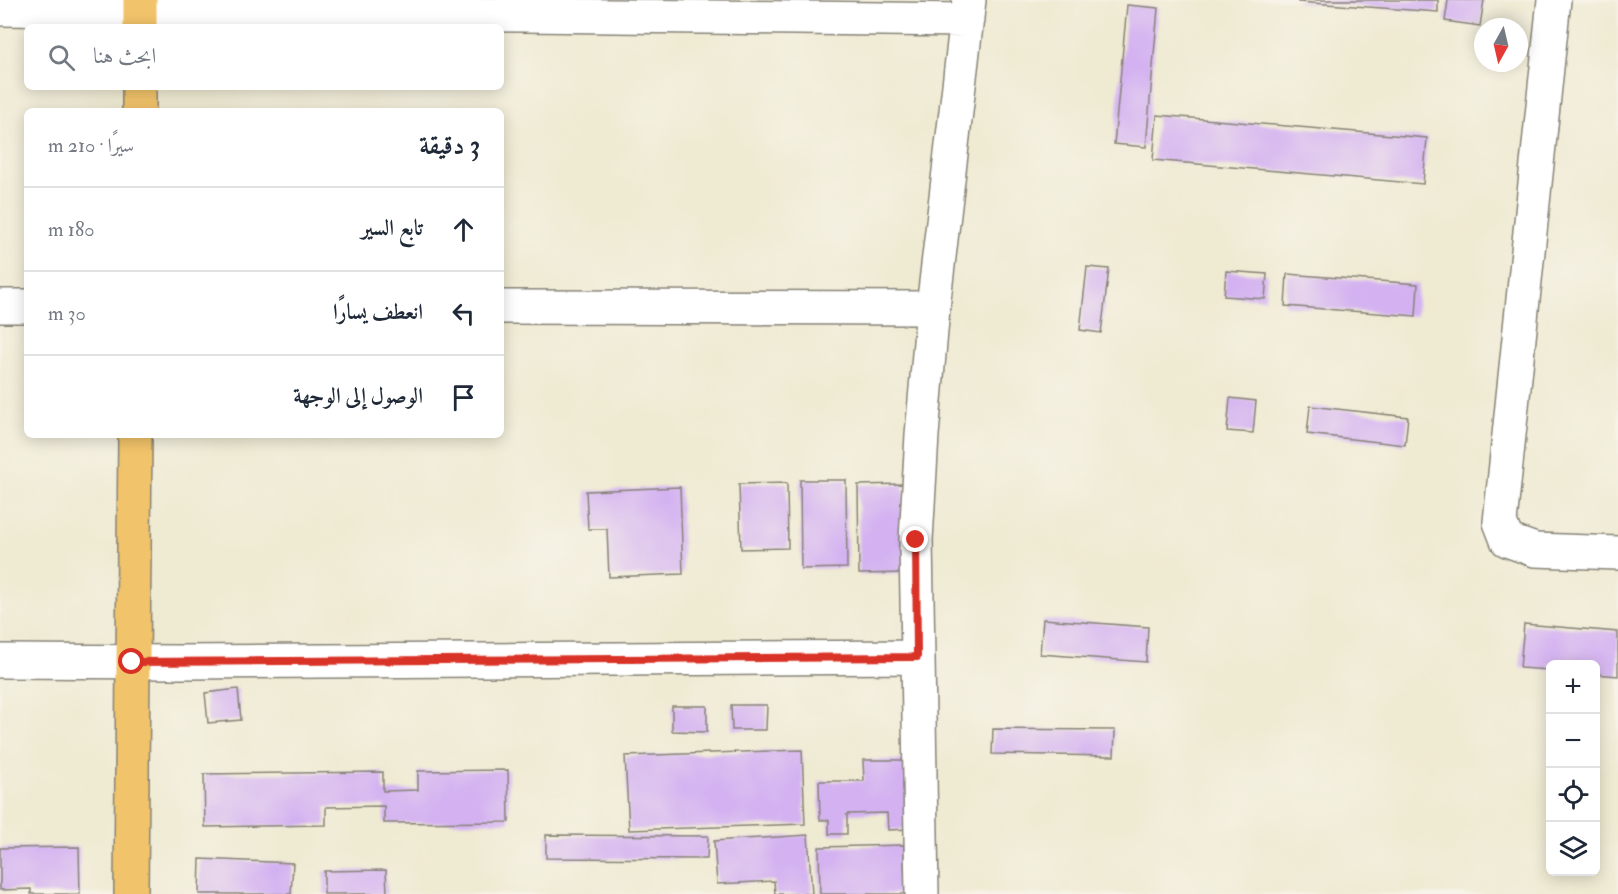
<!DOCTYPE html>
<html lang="ar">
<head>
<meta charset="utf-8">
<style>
  body { margin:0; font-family:"IM FELL Double Pica",Amiri,serif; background:#f6f6f7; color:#1f2937; direction:rtl }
  .controls { position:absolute; right:18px; bottom:18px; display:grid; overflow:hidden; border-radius:9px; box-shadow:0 3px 15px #0003 }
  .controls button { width:54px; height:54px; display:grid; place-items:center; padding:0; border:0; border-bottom:2px solid #e0e1e3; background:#fff; color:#1f2937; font:30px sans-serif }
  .compass { position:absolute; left:1474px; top:18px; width:54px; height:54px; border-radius:50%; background:#fff; box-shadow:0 3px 15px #0003; rotate:188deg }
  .stop { position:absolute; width:18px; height:18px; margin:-14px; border:4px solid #d93025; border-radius:50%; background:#fff }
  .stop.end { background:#d93025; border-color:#fff; box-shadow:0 2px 6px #0008 }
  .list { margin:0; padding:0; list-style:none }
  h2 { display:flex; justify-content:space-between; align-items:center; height:78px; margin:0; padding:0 24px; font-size:26px }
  h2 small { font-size:20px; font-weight:400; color:#747a83 }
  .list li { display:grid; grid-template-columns:39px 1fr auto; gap:18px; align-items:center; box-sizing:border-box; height:84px; padding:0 24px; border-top:2px solid #e0e1e3 }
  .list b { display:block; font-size:22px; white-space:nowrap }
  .list em { font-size:20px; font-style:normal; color:#747a83 }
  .icon { flex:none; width:33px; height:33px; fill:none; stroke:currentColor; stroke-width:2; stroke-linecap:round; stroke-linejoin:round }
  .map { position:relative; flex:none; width:1618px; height:894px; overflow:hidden; direction:ltr }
  .search { position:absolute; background:#fff; box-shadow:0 3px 15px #0003; left:24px; top:24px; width:480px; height:66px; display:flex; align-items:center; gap:15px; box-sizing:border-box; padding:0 21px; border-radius:9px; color:#747a83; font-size:22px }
  .panel { position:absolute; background:#fff; box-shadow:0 3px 15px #0003; left:24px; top:108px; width:480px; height:330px; border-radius:9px; direction:rtl }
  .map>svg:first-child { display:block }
  .building { fill:#d4b2f1 }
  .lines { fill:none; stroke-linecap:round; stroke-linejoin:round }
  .minor-casing { stroke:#868377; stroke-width:36 }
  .major-casing { stroke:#868377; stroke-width:36 }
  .minor { stroke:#fff; stroke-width:33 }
  .major { stroke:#f1c36a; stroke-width:33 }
  .route { stroke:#d93025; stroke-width:8 }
</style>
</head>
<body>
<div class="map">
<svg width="1618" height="894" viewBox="0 0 1618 894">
  <rect width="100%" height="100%" fill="#f7f3e8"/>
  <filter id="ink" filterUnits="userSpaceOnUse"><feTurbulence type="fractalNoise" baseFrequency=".0167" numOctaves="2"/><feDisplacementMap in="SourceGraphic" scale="12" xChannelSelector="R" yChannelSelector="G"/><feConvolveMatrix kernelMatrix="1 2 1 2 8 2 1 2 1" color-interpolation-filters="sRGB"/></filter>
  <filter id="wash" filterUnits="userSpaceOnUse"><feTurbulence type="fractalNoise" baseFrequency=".008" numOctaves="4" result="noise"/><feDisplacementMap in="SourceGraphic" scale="24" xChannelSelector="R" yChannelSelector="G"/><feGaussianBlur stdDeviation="1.35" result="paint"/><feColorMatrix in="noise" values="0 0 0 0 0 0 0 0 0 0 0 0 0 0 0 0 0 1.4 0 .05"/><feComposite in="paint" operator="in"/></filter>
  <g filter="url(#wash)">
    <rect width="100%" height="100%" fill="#efead2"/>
    <g id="blocks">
      <path class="building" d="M 1298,0 L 1438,0 L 1438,12 L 1298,2 Z
        M 1448,0 L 1484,0 L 1480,26 L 1445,21 Z
        M 1127,5 L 1158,8 L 1146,147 L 1114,144 Z
        M 1157,115 L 1427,138 L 1423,184 L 1153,160 Z
        M 1087,267 L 1109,269 L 1101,333 L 1080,330 Z
        M 1226,271 L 1267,274 L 1265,299 L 1224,296 Z
        M 1287,274 L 1418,284 L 1416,316 L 1285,306 Z
        M 1230,398 L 1256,401 L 1253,433 L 1227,431 Z
        M 1310,406 L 1408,417 L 1405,445 L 1307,434 Z
        M 800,480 L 846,480 L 847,568 L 801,569 Z
        M 787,483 L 788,548 L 741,549 L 739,484 Z
        M 904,484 L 905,573 L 859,574 L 858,485 Z
        M 680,487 L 683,574 L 609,577 L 607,529 L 588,529 L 586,491 Z
        M 1043,619 L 1148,627 L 1146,662 L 1040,654 Z
        M 1524,624 L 1618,632 L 1618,676 L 1596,674 L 1596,664 L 1550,664 L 1550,670 L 1520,668 Z
        M 238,689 L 241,720 L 208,723 L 205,693 Z
        M 731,705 L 767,705 L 766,730 L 732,730 Z
        M 672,706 L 707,706 L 707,732 L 672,731 Z
        M 993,729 L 1115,730 L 1114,756 L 992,754 Z
        M 802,750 L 805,824 L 629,830 L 625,756 Z
        M 863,760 L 909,760 L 910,829 L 888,830 L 887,813 L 847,814 L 847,834 L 829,834 L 829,820 L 820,820 L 819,781 L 864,781 Z
        M 508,770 L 509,822 L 384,823 L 384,806 L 326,807 L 326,825 L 205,827 L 204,774 L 383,772 L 383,791 L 418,790 L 418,771 Z
        M 546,835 L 708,836 L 707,859 L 546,858 Z
        M 808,835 L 812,894 L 775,894 L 774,881 L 717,884 L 714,841 Z
        M 904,845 L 905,894 L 820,894 L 819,847 Z
        M 79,847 L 80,894 L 31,894 L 31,889 L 0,890 L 0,848 Z
        M 200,859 L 293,863 L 291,894 L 199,894 Z
        M 386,870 L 387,894 L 324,894 L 324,871 Z"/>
    </g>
  </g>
  <g filter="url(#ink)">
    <use href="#blocks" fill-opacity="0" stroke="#868377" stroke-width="1.5"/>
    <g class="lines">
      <g class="minor-casing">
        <path id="minor" d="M 1554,0 L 1500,522 L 1507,540 L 1535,550 L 1618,553
          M 0,9 L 967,20
          M 0,306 L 27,306
          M 501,307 L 933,308
          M 0,661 L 178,662 L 917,657
          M 922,894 L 916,540 L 922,435 L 933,308 L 969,0"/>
      </g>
      <g class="major-casing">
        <path id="major" d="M 140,0 L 140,27
          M 139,111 L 139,87
          M 131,894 L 135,435"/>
      </g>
      <use href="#minor" class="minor"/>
      <use href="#major" class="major"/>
    </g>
  </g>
  <g class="lines" filter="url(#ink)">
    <path class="route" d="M 132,662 L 917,657 L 916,540"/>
  </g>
</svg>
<div class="controls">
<button>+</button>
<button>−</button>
<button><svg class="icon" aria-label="locate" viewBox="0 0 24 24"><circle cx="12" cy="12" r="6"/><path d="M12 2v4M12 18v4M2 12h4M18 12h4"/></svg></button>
<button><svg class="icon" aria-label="layers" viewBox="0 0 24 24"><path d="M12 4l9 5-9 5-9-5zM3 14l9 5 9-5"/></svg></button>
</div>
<svg class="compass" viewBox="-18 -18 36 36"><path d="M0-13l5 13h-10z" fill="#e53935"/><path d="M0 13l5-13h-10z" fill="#747a83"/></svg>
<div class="stop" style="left:132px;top:662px"></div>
<div class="stop end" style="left:916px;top:540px"></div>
<div class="search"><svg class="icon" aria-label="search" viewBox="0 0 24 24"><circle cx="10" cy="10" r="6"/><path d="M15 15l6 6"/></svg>ابحث هنا</div>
<section class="panel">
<h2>3 دقيقة<small>سيرًا · 210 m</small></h2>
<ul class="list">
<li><svg class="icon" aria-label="ahead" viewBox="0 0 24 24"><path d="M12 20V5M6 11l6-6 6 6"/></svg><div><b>تابع السير</b></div><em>180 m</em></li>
<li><svg class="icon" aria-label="left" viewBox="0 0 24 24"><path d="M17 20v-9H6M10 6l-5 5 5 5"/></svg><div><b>انعطف يسارًا</b></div><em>30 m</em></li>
<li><svg class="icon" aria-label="arrive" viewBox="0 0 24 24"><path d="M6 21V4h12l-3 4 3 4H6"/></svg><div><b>الوصول إلى الوجهة</b></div></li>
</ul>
</section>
</div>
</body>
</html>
